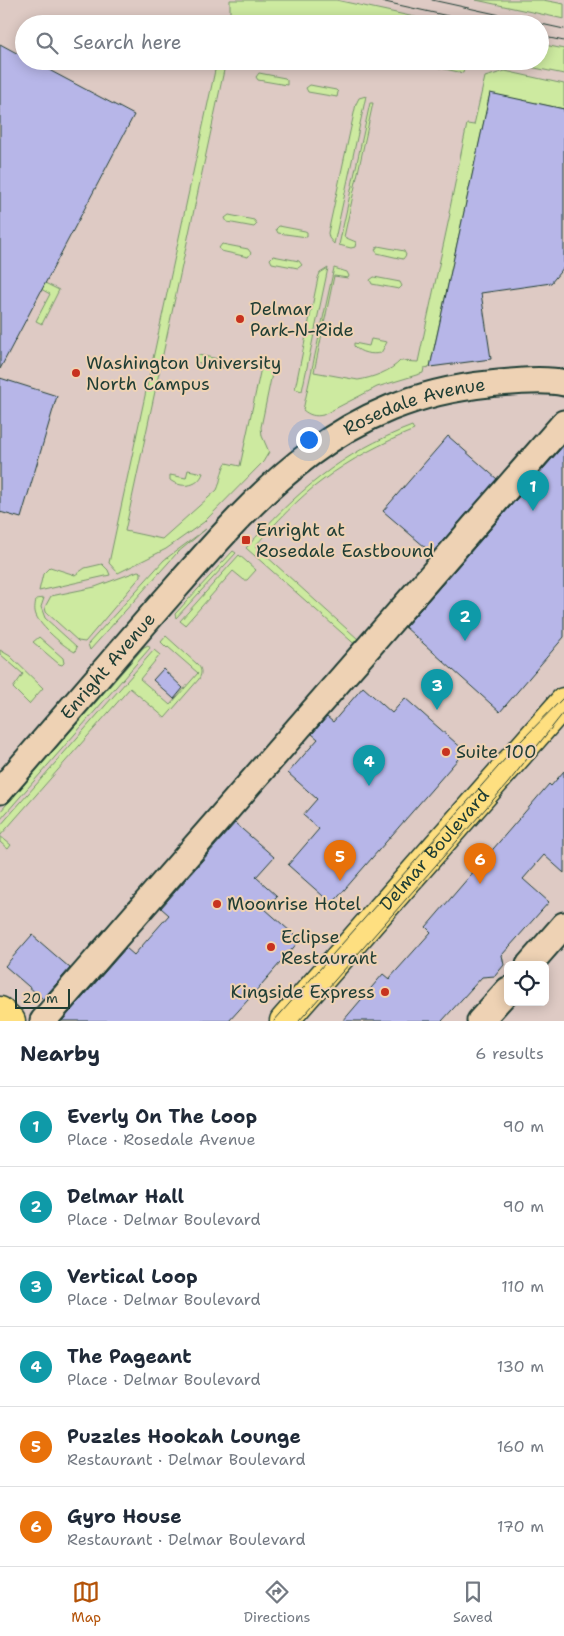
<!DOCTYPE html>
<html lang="en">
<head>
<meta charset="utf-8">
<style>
  body { margin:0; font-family:"Shantell Sans",sans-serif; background:#f2f2f3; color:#1f2937 }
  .controls { position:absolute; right:15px; bottom:15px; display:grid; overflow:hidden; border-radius:8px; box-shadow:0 2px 12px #0003 }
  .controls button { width:45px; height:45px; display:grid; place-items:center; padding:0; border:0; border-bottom:1px solid #e0e1e3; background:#fff; color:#1f2937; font:25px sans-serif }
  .scale { position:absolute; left:15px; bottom:12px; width:55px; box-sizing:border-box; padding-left:5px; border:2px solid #1f3d34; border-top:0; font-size:14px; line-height:18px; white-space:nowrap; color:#1f3d34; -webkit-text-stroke:4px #eed2b4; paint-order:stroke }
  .you { position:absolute; left:308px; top:439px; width:18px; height:18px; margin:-12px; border:4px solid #fff; border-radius:50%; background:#1a73e8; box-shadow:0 0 0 8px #1a73e833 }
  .badge { display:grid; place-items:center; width:32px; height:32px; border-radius:50%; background:#b45309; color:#fff; font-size:16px; font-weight:700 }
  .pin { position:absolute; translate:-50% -41px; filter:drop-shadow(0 1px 2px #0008) }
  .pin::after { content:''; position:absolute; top:26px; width:18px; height:15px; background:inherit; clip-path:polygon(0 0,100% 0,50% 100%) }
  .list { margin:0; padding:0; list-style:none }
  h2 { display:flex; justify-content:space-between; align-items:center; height:65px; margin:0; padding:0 20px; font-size:21px }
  h2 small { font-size:16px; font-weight:400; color:#747a83 }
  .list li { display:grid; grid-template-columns:32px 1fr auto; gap:15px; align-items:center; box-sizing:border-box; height:80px; padding:0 20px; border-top:1px solid #e0e1e3 }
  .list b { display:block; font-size:19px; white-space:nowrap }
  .list p { margin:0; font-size:16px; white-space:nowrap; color:#747a83 }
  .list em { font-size:16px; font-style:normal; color:#747a83 }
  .icon { flex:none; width:28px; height:28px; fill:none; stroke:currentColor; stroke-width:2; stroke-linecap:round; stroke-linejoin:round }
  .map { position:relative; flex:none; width:564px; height:1021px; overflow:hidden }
  .search { position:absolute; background:#fff; box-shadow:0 2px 12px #0003; left:15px; right:15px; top:15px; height:55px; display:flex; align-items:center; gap:12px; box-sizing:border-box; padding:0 18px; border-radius:28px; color:#747a83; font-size:19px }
  .sheet { height:545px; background:#fff }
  nav { display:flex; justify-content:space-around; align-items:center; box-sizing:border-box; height:70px; border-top:1px solid #e0e1e3; background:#fff; font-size:14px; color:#747a83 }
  nav a { display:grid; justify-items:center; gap:2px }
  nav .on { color:#b45309 }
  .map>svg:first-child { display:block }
  .green { fill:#cdeaa0; stroke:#76946a }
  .building { fill:#b7b6e8; stroke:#1f3d34 }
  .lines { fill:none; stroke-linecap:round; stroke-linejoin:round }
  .minor-casing { stroke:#1f3d34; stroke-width:29 }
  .major-casing { stroke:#1f3d34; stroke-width:31 }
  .minor { stroke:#eed2b4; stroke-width:25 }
  .major { stroke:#fedf80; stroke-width:28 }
  .tram { stroke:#1f3d34; stroke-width:1 }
  .poi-dot { fill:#c8321e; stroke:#eed2b4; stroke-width:2 }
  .labels { text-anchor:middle; stroke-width:4; stroke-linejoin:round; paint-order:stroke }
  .poi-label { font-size:18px; fill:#1f3d34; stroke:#eed2b4; text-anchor:start }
  .street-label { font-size:18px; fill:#1f3d34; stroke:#eed2b4 }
</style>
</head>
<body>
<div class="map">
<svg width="564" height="1021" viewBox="0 0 564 1021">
  <rect width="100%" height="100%" fill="#decac4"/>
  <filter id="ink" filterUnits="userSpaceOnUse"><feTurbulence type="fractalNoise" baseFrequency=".02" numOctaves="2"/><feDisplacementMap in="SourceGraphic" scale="10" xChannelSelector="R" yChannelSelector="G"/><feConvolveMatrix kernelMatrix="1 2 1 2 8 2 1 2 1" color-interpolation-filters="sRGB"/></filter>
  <g filter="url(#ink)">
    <path class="green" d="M 230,0 L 336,0 L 447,24 L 230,24 Z
      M 476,0 L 543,0 L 564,4 L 564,19 Z
      M 540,44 L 564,49 L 564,74 L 501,61 L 540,61 Z
      M 217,61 L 226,61 L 125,531 L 162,539 L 217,490 C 221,482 221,470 226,463 L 240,466 L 262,363 L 265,362 L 274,364 L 261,427 L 262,436 L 269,452 L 263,462 L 204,522 L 166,549 L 118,573 L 109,563 Z
      M 409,61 L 469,61 L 465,66 L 463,73 Z
      M 505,71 L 564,84 L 564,109 L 490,94 L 430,367 L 424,368 L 423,373 L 377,387 L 323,415 C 315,417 309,415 303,410 L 334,268 L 347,272 L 349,276 L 348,278 L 334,276 L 314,372 L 358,380 C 372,378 391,371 400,361 L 418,362 L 450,214 L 449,213 L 467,124 L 474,125 L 485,77 Z
      M 259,73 L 285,78 L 287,80 L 287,85 L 258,80 L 256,77 Z
      M 310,85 L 336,90 L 338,92 L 337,97 L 308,92 L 306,88 Z
      M 366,96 L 334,244 L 329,238 L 328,233 L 356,104 L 359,98 Z
      M 370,103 L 373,103 L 344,237 L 356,242 L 355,247 L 351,248 L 339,245 Z
      M 229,215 L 254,220 L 257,224 L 254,227 L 227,222 L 225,218 Z
      M 279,226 L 305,231 L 307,232 L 307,237 L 278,233 L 276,229 Z
      M 222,244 L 248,249 L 251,253 L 248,257 L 221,251 L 219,248 Z
      M 378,246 L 404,251 L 406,255 L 403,259 L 377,253 L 375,250 Z
      M 273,256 L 299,261 L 302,265 L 298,268 L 272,263 L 270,259 Z
      M 328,268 L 302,391 L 295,389 L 318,278 L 320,273 Z
      M 374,277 L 400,282 L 402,286 L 399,289 L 372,284 L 370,280 Z
      M 45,283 L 59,290 L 42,324 L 36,321 L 50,294 L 41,289 Z
      M 371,339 L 387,342 L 381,353 C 372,355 360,353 354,346 L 354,343 L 369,346 Z
      M 198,355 L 224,360 L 226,362 L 225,367 L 223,368 L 196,362 L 194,359 Z
      M 412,426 L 414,430 C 382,443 351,459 323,480 C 298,498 276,523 255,546 L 358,639 L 433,554 L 437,558 L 359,648 L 246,548 C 297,492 340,453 412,426 Z
      M 188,470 L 203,473 C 198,488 180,488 170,480 L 170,475 L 186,478 Z
      M 206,529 L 177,553 L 90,650 L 88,644 L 164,560 Z
      M 233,551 L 236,553 L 176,618 L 175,614 Z
      M 239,555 L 256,570 L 247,580 L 244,580 L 233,571 L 185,625 L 180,621 Z
      M 102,564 L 108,570 L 110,575 L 39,591 L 43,574 L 50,567 L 75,575 L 85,568 Z
      M 138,571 L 141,572 L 141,576 L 85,642 L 78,641 L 46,612 L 45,607 L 51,596 L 95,587 Z
      M 44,598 L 41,607 L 45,618 L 77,647 L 75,652 C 64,647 40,626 36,615 C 34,610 35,605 36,599 Z
      M 166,636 L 197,664 C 202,669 202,673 199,679 L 165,718 L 130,688 L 0,836 L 11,845 L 8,849 L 0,842 L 0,826 L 154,650 L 160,655 L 140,679 L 170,705 L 198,673 L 168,647 L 167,648 L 161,642 Z
      M 39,637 L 63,658 L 64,663 L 62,665 L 59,664 L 33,642 Z
      M 148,645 L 150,648 L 0,820 L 0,812 L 144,647 Z
      M 0,650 L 10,656 L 43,688 L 29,704 L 13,688 L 23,674 L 0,654 Z"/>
    <path class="building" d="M 0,44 L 24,57 L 24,61 L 32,61 L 134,115 L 0,369 Z
      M 490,93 L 564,109 L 564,267 L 551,283 L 481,293 L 491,359 L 430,367 Z
      M 0,378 L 57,396 L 21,518 L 0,512 Z
      M 448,436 L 497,479 L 432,553 L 383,511 Z
      M 564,445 L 564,637 L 500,712 L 405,627 Z
      M 163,669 L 183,688 L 174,699 L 153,680 Z
      M 363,687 L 392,713 L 405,698 L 465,751 L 332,904 L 288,865 L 319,829 L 303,815 L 317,799 L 288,773 L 318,739 L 312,734 L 327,717 L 333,722 Z
      M 564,771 L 564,873 L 544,855 L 523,879 L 549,902 L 502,955 L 504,965 L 495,976 L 482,977 L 442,1021 L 343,1021 L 383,974 L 389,979 L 431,932 L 426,927 L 549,784 L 551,786 Z
      M 235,823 L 274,857 L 256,877 L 277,896 L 265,909 L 300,940 L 248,1000 L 229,1021 L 62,1021 L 126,948 L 134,955 L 169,915 L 161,908 Z
      M 32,935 L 70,968 L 43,999 L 5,966 Z"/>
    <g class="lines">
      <g class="minor-casing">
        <g id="minor">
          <path id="s1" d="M 0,791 C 53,730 105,669 158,608 C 255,498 332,400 489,384 C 509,382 545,378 564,383"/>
          <path d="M 529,965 L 564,925"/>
          <path d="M 43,1021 L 564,423"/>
          <path d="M 480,1021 L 508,990"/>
        </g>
      </g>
      <g class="major-casing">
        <g id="major">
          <path d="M 0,1011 L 11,1021"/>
          <path id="s2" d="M 284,1021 L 564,702"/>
        </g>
      </g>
      <use href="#minor" class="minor"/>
      <use href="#major" class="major"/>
      <path class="tram" d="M 376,0 L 484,24
        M 432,0 L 564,29
        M 540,36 L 564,41
        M 274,1021 L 520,742 L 564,697
        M 299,1021 L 508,783 L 564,712"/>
    </g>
  </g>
  <g class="poi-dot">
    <circle cx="240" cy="319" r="5"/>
    <circle cx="76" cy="373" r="5"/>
    <rect x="241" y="535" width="10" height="10" rx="2.5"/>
    <circle cx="446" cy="752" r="5"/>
    <circle cx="217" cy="904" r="5"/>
    <circle cx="271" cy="947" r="5"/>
    <circle cx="385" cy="992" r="5"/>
  </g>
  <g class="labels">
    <g class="poi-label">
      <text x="250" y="315">Delmar<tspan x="250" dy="21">Park-N-Ride</tspan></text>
      <text x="86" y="369">Washington University<tspan x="86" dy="21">North Campus</tspan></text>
      <text x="256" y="536">Enright at<tspan x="256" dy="21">Rosedale Eastbound</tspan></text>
      <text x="456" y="758">Suite 100</text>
      <text x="227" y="910">Moonrise Hotel</text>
      <text x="281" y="943">Eclipse<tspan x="281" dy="21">Restaurant</tspan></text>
      <text x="375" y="998" text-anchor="end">Kingside Express</text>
    </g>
    <g class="street-label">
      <text dy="6" stroke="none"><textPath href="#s1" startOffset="575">Rosedale Avenue</textPath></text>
      <text dy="6" stroke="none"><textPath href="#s1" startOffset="165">Enright Avenue</textPath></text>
      <text dy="6" stroke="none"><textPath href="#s2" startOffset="228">Delmar Boulevard</textPath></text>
    </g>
  </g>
</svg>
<div class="controls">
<button><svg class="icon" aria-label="locate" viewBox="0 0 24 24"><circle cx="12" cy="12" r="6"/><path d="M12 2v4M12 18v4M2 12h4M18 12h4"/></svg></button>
</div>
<div class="scale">20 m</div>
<div class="you"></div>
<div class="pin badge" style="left:533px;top:511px;background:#0f9aa8">1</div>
<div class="pin badge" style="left:465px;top:641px;background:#0f9aa8">2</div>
<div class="pin badge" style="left:437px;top:710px;background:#0f9aa8">3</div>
<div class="pin badge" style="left:369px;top:786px;background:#0f9aa8">4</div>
<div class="pin badge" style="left:340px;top:881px;background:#e8710a">5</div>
<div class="pin badge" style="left:480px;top:884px;background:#e8710a">6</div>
<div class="search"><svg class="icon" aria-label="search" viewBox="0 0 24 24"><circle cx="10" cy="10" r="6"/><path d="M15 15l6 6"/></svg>Search here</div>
</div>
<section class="sheet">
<h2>Nearby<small>6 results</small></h2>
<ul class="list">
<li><span class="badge" style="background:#0f9aa8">1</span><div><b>Everly On The Loop</b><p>Place · Rosedale Avenue</p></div><em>90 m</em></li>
<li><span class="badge" style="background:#0f9aa8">2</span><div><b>Delmar Hall</b><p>Place · Delmar Boulevard</p></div><em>90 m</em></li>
<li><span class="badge" style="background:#0f9aa8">3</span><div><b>Vertical Loop</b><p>Place · Delmar Boulevard</p></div><em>110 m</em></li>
<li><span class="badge" style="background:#0f9aa8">4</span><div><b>The Pageant</b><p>Place · Delmar Boulevard</p></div><em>130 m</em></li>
<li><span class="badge" style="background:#e8710a">5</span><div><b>Puzzles Hookah Lounge</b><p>Restaurant · Delmar Boulevard</p></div><em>160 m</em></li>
<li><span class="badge" style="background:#e8710a">6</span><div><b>Gyro House</b><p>Restaurant · Delmar Boulevard</p></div><em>170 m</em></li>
</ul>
</section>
<nav>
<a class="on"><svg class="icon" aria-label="map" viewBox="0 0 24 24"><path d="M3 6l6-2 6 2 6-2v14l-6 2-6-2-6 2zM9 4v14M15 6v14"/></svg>Map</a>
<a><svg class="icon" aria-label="directions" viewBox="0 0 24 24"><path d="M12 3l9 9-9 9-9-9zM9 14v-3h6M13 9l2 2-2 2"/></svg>Directions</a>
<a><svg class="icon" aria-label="saved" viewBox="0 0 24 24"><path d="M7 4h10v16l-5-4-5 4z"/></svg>Saved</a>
</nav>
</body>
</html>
